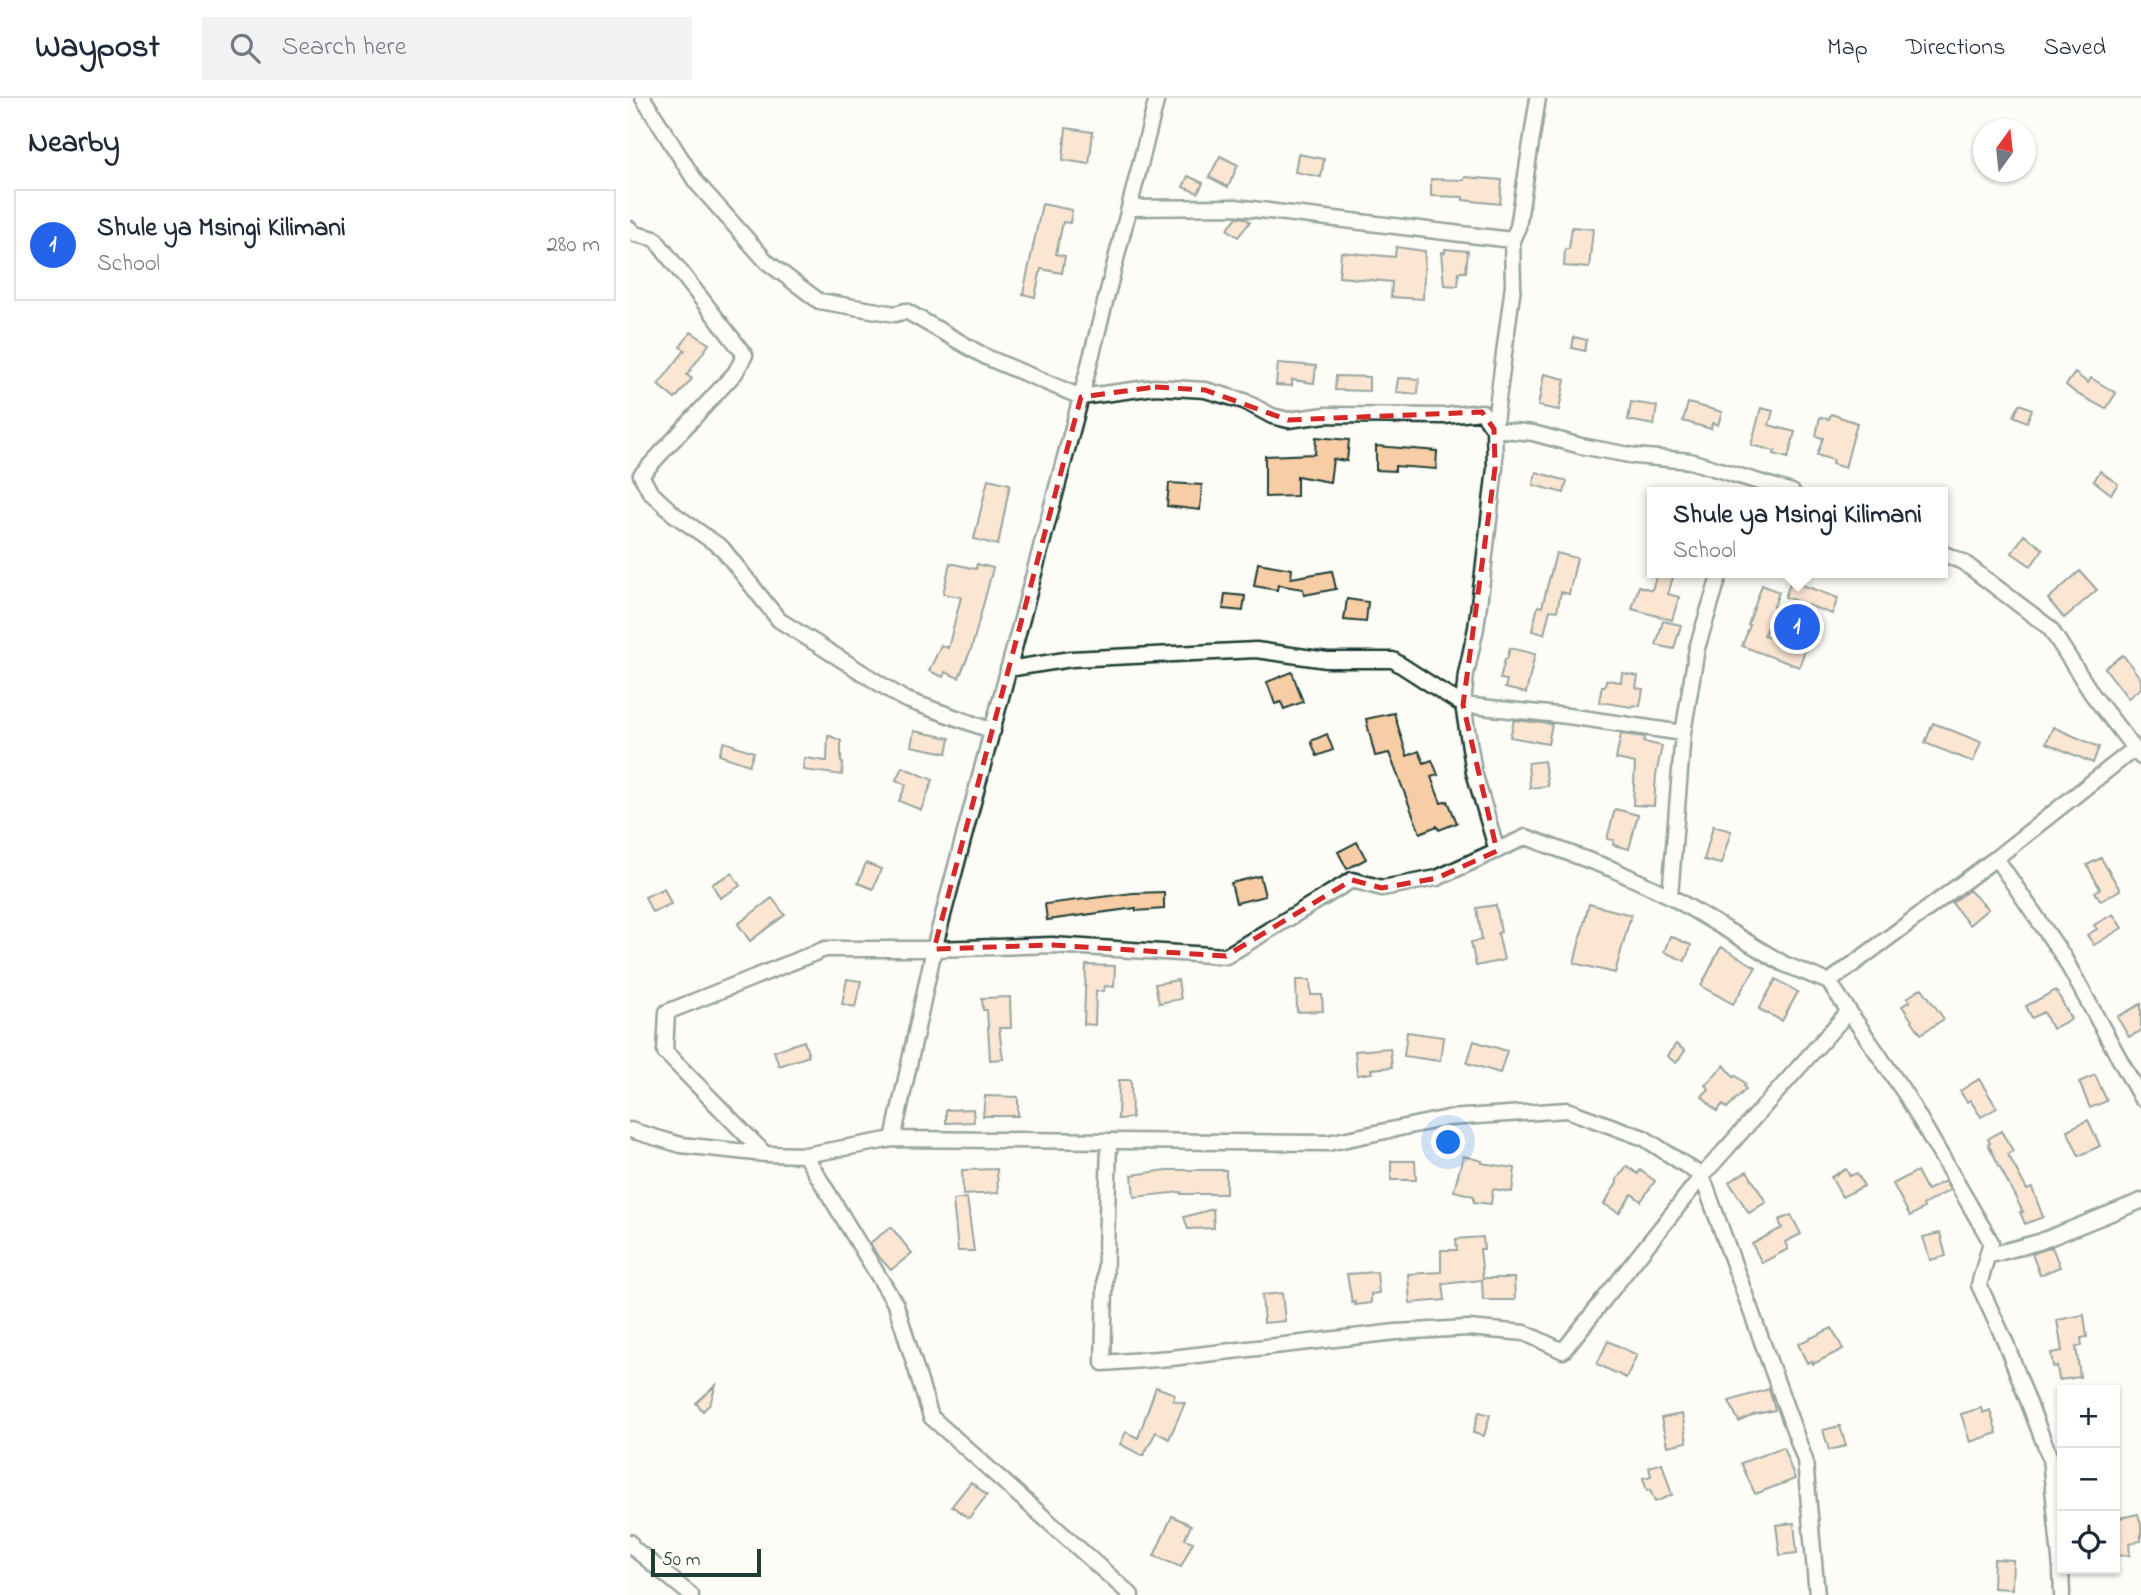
<!DOCTYPE html>
<html lang="en">
<head>
<meta charset="utf-8">
<style>
  body { margin:0; font-family:"Indie Flower",sans-serif; background:#f2f2f3; color:#1f2937 }
  .controls { position:absolute; right:21px; bottom:21px; display:grid; overflow:hidden; border-radius:0px; box-shadow:0 2px 5px #0004 }
  .controls button { width:63px; height:63px; display:grid; place-items:center; padding:0; border:0; border-bottom:2px solid #e0e1e3; background:#fff; color:#1f2937; font:35px sans-serif }
  .compass { position:absolute; left:1343px; top:21px; width:63px; height:63px; border-radius:50%; background:#fff; box-shadow:0 2px 5px #0004; rotate:15deg }
  .scale { position:absolute; left:21px; bottom:18px; width:110px; box-sizing:border-box; padding-left:7px; border:4px solid #1f3d34; border-top:0; font-size:19px; line-height:24px; white-space:nowrap; color:#1f3d34; -webkit-text-stroke:5px #fdfcf7; paint-order:stroke }
  .you { position:absolute; left:819px; top:1045px; width:24px; height:24px; margin:-18px; border:5px solid #fff; border-radius:50%; background:#1a73e8; box-shadow:0 0 0 10px #1a73e833 }
  .badge { display:grid; place-items:center; width:46px; height:46px; border-radius:50%; background:#2563eb; color:#fff; font-size:23px; font-weight:700 }
  .pin { position:absolute; translate:-50% -50%; border:4px solid #fff; box-shadow:0 2px 7px #0006 }
  .popup { position:absolute; left:1017px; top:389px; width:301px; height:91px; box-sizing:border-box; display:grid; place-content:center; border-radius:0px; background:#fff; filter:drop-shadow(0 2px 5px #0005); font-size:23px; white-space:nowrap; color:#747a83 }
  .popup b { font-size:26px; color:#1f2937 }
  .popup::after { content:''; position:absolute; left:50%; top:100%; margin-left:-14px; border:14px solid transparent; border-top-color:#fff }
  .list { margin:0; padding:0; list-style:none }
  h2 { display:flex; justify-content:space-between; align-items:center; height:91px; margin:0; padding:0 28px; font-size:30px }
  h2 small { font-size:23px; font-weight:400; color:#747a83 }
  .list li { display:grid; grid-template-columns:46px 1fr auto; gap:21px; align-items:center; box-sizing:border-box; height:112px; margin:0 14px 14px; padding:0 14px; border:2px solid #e0e1e3; border-radius:0px }
  .list b { display:block; font-size:26px; white-space:nowrap }
  .list p { margin:0; font-size:23px; white-space:nowrap; color:#747a83 }
  .list em { font-size:23px; font-style:normal; color:#747a83 }
  .icon { flex:none; width:38px; height:38px; fill:none; stroke:currentColor; stroke-width:2; stroke-linecap:round; stroke-linejoin:round }
  .map { position:relative; flex:none; width:1511px; height:1497px; overflow:hidden }
  header { display:flex; align-items:center; gap:42px; box-sizing:border-box; height:98px; padding:0 35px; background:#fff; border-bottom:2px solid #e0e1e3 }
  header strong { font-size:33px }
  nav { display:flex; gap:38px; margin-inline-start:auto; font-size:24px }
  .search { width:490px; height:63px; background:#f2f2f3; display:flex; align-items:center; gap:18px; box-sizing:border-box; padding:0 24px; border-radius:0px; color:#747a83; font-size:26px }
  main { display:flex }
  aside { flex:1; background:#fff }
  .map>svg:first-child { display:block }
  .building { fill:#f7cda6; stroke:#1f3d34; stroke-width:2 }
  .lines { fill:none; stroke-linecap:round; stroke-linejoin:round }
  .minor-casing { stroke:#1f3d34; stroke-width:19 }
  .minor { stroke:#fdfcf7; stroke-width:14 }
  .marked { fill:none; stroke:#d62828; stroke-width:5; stroke-dasharray:14 9; stroke-linejoin:round }
</style>
</head>
<body>
<header>
<strong>Waypost</strong>
<div class="search"><svg class="icon" aria-label="search" viewBox="0 0 24 24"><circle cx="10" cy="10" r="6"/><path d="M15 15l6 6"/></svg>Search here</div>
<nav><a>Map</a><a>Directions</a><a>Saved</a></nav>
</header>
<main>
<aside>
<h2>Nearby<small></small></h2>
<ul class="list">
<li><span class="badge">1</span><div><b>Shule ya Msingi Kilimani</b><p>School</p></div><em>280 m</em></li>
</ul>
</aside>
<div class="map">
<svg width="1511" height="1497" viewBox="0 0 1511 1497">
  <rect width="100%" height="100%" fill="#fdfcf7"/>
  <filter id="ink" filterUnits="userSpaceOnUse"><feTurbulence type="fractalNoise" baseFrequency=".0143" numOctaves="2"/><feDisplacementMap in="SourceGraphic" scale="14" xChannelSelector="R" yChannelSelector="G"/><feConvolveMatrix kernelMatrix="1 2 1 2 8 2 1 2 1" color-interpolation-filters="sRGB"/></filter>
  <g filter="url(#ink)">
    <path class="building" d="M 436,30 L 463,34 L 459,66 L 433,62 Z
      M 668,56 L 694,61 L 691,79 L 665,74 Z
      M 590,58 L 608,67 L 598,89 L 579,79 Z
      M 558,78 L 573,85 L 568,95 L 553,89 Z
      M 835,79 L 872,82 L 870,106 L 833,102 L 833,99 L 801,98 L 801,81 L 834,82 Z
      M 412,106 L 442,112 L 440,125 L 433,124 L 426,156 L 435,158 L 432,175 L 411,171 L 405,199 L 393,196 Z
      M 607,119 L 615,120 L 620,124 L 608,139 L 597,131 Z
      M 942,129 L 963,131 L 959,170 L 934,168 L 935,151 L 939,151 Z
      M 766,149 L 795,153 L 793,201 L 761,199 L 762,184 L 709,179 L 711,154 L 765,159 Z
      M 815,151 L 838,153 L 836,174 L 829,174 L 828,188 L 814,187 L 811,154 L 815,155 Z
      M 61,234 L 79,246 L 57,277 L 62,281 L 45,301 L 28,287 L 55,252 L 50,249 Z
      M 944,239 L 957,242 L 955,253 L 942,250 Z
      M 648,265 L 686,268 L 684,285 L 662,282 L 662,288 L 646,287 Z
      M 1445,275 L 1458,285 L 1461,280 L 1486,295 L 1476,311 L 1447,296 L 1436,287 Z
      M 914,276 L 935,281 L 929,312 L 908,308 Z
      M 706,278 L 739,279 L 739,293 L 705,292 Z
      M 768,280 L 789,281 L 788,296 L 766,294 Z
      M 1001,304 L 1027,308 L 1024,327 L 998,322 Z
      M 1058,305 L 1092,314 L 1088,327 L 1082,325 L 1081,331 L 1053,323 Z
      M 1390,306 L 1402,311 L 1397,324 L 1384,318 Z
      M 1131,310 L 1143,313 L 1139,327 L 1165,334 L 1158,360 L 1144,356 L 1145,353 L 1121,347 Z
      M 1201,316 L 1227,325 L 1215,370 L 1202,366 L 1203,362 L 1187,357 L 1193,340 L 1186,338 L 1190,319 L 1199,321 Z
      M 686,339 L 719,342 L 717,363 L 703,361 L 700,384 L 667,378 L 667,398 L 635,399 L 635,358 L 685,356 Z
      M 746,348 L 807,353 L 806,371 L 765,368 L 765,373 L 746,372 Z
      M 1470,373 L 1488,386 L 1481,396 L 1464,383 Z
      M 906,374 L 937,383 L 934,395 L 903,387 Z
      M 358,381 L 380,386 L 368,447 L 344,441 Z
      M 539,385 L 572,387 L 570,412 L 537,408 Z
      M 1394,437 L 1413,451 L 1401,468 L 1382,455 Z
      M 926,455 L 947,460 L 939,496 L 931,494 L 927,513 L 920,512 L 914,536 L 902,533 L 908,508 L 912,509 Z
      M 320,465 L 346,471 L 347,466 L 363,470 L 342,549 L 329,580 L 315,574 L 313,579 L 299,573 L 311,547 L 318,550 L 331,499 L 313,496 Z
      M 628,465 L 662,471 L 661,480 L 702,473 L 706,491 L 674,497 L 673,491 L 648,487 L 647,492 L 624,488 Z
      M 1450,473 L 1467,492 L 1434,520 L 1418,501 Z
      M 1027,475 L 1043,479 L 1038,496 L 1049,499 L 1042,522 L 1002,511 L 1009,488 L 1022,492 Z
      M 1161,483 L 1208,500 L 1202,516 L 1155,499 Z
      M 1132,487 L 1149,494 L 1134,537 L 1175,552 L 1169,569 L 1112,548 L 1120,527 L 1118,527 Z
      M 595,496 L 615,498 L 613,513 L 593,511 Z
      M 717,501 L 738,504 L 736,524 L 714,522 Z
      M 1033,523 L 1051,527 L 1044,551 L 1026,547 Z
      M 880,550 L 905,556 L 896,595 L 875,590 L 877,582 L 870,581 L 875,561 L 877,561 Z
      M 1493,557 L 1511,581 L 1511,590 L 1498,600 L 1475,570 Z
      M 662,574 L 673,604 L 654,611 L 651,604 L 645,606 L 637,584 Z
      M 992,575 L 1008,578 L 1006,590 L 1013,591 L 1010,608 L 1003,607 L 1002,609 L 969,604 L 972,588 L 975,588 L 976,582 L 991,584 Z
      M 764,615 L 777,658 L 789,653 L 794,665 L 802,662 L 808,677 L 801,679 L 811,705 L 818,703 L 827,725 L 809,732 L 807,728 L 790,735 L 759,655 L 745,658 L 736,621 Z
      M 884,622 L 922,626 L 918,646 L 880,639 Z
      M 1303,625 L 1351,644 L 1343,664 L 1295,645 Z
      M 1423,629 L 1469,649 L 1463,665 L 1416,645 Z
      M 284,633 L 320,640 L 317,655 L 281,648 Z
      M 697,636 L 703,652 L 687,658 L 681,643 Z
      M 991,636 L 1015,639 L 1014,644 L 1032,648 L 1026,677 L 1024,708 L 1003,707 L 1005,665 L 986,661 Z
      M 198,637 L 211,643 L 211,664 L 213,665 L 212,677 L 173,672 L 174,660 L 197,663 Z
      M 94,644 L 124,654 L 119,667 L 89,657 Z
      M 914,663 L 918,688 L 900,690 L 898,665 Z
      M 272,669 L 303,682 L 291,712 L 269,703 L 276,687 L 266,682 Z
      M 985,711 L 1008,717 L 999,751 L 983,747 L 984,742 L 977,741 Z
      M 1083,728 L 1101,733 L 1091,766 L 1074,762 Z
      M 727,744 L 736,761 L 717,771 L 708,754 Z
      M 1471,760 L 1490,792 L 1471,803 L 1465,794 L 1470,791 L 1457,767 Z
      M 236,765 L 251,771 L 243,791 L 228,785 Z
      M 102,775 L 110,788 L 90,800 L 82,786 Z
      M 630,778 L 635,798 L 606,805 L 601,785 Z
      M 34,790 L 41,806 L 22,814 L 15,799 Z
      M 1339,792 L 1358,811 L 1339,827 L 1322,805 Z
      M 534,794 L 534,811 L 506,813 L 506,810 L 417,822 L 415,806 L 503,795 Z
      M 142,800 L 155,817 L 120,843 L 108,826 Z
      M 959,806 L 1001,817 L 985,875 L 944,865 Z
      M 866,807 L 871,834 L 868,835 L 874,862 L 846,868 L 841,844 L 852,842 L 847,810 Z
      M 1483,816 L 1492,830 L 1464,847 L 1457,837 L 1467,831 L 1464,827 Z
      M 1040,838 L 1061,847 L 1055,863 L 1034,854 Z
      M 1091,849 L 1126,869 L 1103,906 L 1071,888 Z
      M 456,867 L 485,868 L 484,889 L 475,888 L 474,893 L 466,893 L 465,927 L 454,926 Z
      M 217,881 L 231,883 L 225,909 L 212,906 Z
      M 1146,881 L 1168,894 L 1152,923 L 1129,911 Z
      M 548,882 L 551,901 L 529,905 L 525,886 Z
      M 666,882 L 680,882 L 681,897 L 692,897 L 693,913 L 667,914 Z
      M 1292,890 L 1314,921 L 1291,936 L 1272,908 L 1280,903 L 1277,900 Z
      M 1426,892 L 1441,921 L 1422,931 L 1414,914 L 1402,920 L 1396,908 Z
      M 380,899 L 381,930 L 369,930 L 373,961 L 360,962 L 357,912 L 353,912 L 352,900 Z
      M 1511,906 L 1511,933 L 1499,939 L 1487,919 Z
      M 777,934 L 813,939 L 810,963 L 774,958 Z
      M 174,943 L 179,958 L 149,968 L 144,953 Z
      M 844,943 L 877,953 L 870,975 L 837,965 Z
      M 1046,946 L 1055,953 L 1046,965 L 1037,958 Z
      M 760,950 L 762,969 L 741,971 L 742,975 L 727,977 L 725,953 Z
      M 1094,967 L 1104,979 L 1105,977 L 1116,986 L 1114,988 L 1116,991 L 1097,1010 L 1093,1006 L 1087,1013 L 1072,998 L 1079,991 L 1075,987 Z
      M 1465,977 L 1477,1003 L 1460,1010 L 1449,984 Z
      M 1349,981 L 1367,1010 L 1351,1019 L 1340,1002 L 1337,1004 L 1330,993 Z
      M 489,982 L 501,982 L 502,1020 L 488,1021 Z
      M 355,998 L 388,999 L 388,1018 L 353,1018 Z
      M 343,1011 L 344,1024 L 316,1025 L 316,1012 Z
      M 1458,1022 L 1470,1048 L 1449,1058 L 1437,1032 Z
      M 1371,1033 L 1383,1053 L 1378,1056 L 1397,1092 L 1402,1090 L 1413,1119 L 1395,1126 L 1390,1114 L 1393,1114 L 1358,1046 L 1360,1045 L 1358,1041 Z
      M 833,1058 L 852,1063 L 851,1065 L 885,1070 L 882,1094 L 863,1091 L 861,1106 L 844,1104 L 844,1098 L 824,1093 Z
      M 761,1063 L 785,1063 L 786,1082 L 761,1082 Z
      M 997,1068 L 1008,1076 L 1010,1072 L 1025,1083 L 1011,1103 L 1002,1096 L 989,1115 L 974,1106 L 987,1085 L 987,1081 Z
      M 367,1071 L 368,1095 L 333,1097 L 332,1072 Z
      M 1216,1071 L 1220,1078 L 1227,1075 L 1234,1088 L 1212,1099 L 1201,1079 Z
      M 537,1072 L 596,1072 L 596,1096 L 551,1096 L 551,1094 L 504,1099 L 502,1077 Z
      M 1117,1073 L 1136,1104 L 1119,1115 L 1099,1084 Z
      M 1287,1073 L 1297,1092 L 1315,1083 L 1320,1092 L 1293,1107 L 1294,1110 L 1280,1118 L 1263,1086 Z
      M 337,1100 L 344,1153 L 328,1153 L 323,1102 Z
      M 583,1111 L 584,1130 L 558,1131 L 554,1119 Z
      M 1161,1117 L 1171,1136 L 1155,1144 L 1158,1151 L 1132,1165 L 1122,1146 L 1152,1130 L 1149,1122 Z
      M 261,1129 L 282,1155 L 261,1172 L 247,1157 L 240,1145 Z
      M 1310,1135 L 1316,1158 L 1300,1162 L 1293,1139 Z
      M 853,1139 L 854,1151 L 850,1151 L 853,1180 L 884,1180 L 885,1202 L 853,1202 L 852,1182 L 813,1186 L 815,1202 L 780,1205 L 778,1176 L 811,1174 L 811,1152 L 827,1152 L 826,1141 Z
      M 1422,1149 L 1430,1169 L 1410,1177 L 1402,1156 Z
      M 747,1174 L 749,1195 L 741,1196 L 741,1205 L 725,1207 L 725,1204 L 722,1205 L 717,1176 Z
      M 652,1195 L 655,1223 L 634,1225 L 632,1197 Z
      M 1454,1217 L 1457,1239 L 1451,1240 L 1452,1248 L 1446,1249 L 1450,1279 L 1429,1282 L 1427,1268 L 1423,1269 L 1421,1255 L 1432,1253 L 1427,1222 Z
      M 1202,1230 L 1213,1251 L 1183,1266 L 1182,1263 L 1177,1265 L 1168,1246 Z
      M 978,1243 L 1007,1257 L 996,1280 L 967,1266 Z
      M 86,1287 L 80,1306 L 73,1313 L 66,1305 Z
      M 526,1289 L 545,1296 L 543,1302 L 555,1305 L 539,1341 L 526,1334 L 513,1358 L 490,1346 L 496,1334 L 508,1340 Z
      M 1139,1291 L 1145,1312 L 1123,1317 L 1109,1324 L 1099,1303 Z
      M 1351,1310 L 1353,1315 L 1360,1312 L 1367,1335 L 1340,1344 L 1331,1316 Z
      M 849,1314 L 860,1317 L 854,1338 L 843,1335 Z
      M 1052,1316 L 1057,1344 L 1037,1348 L 1031,1320 Z
      M 1210,1328 L 1216,1348 L 1199,1352 L 1193,1332 Z
      M 1153,1349 L 1165,1381 L 1125,1396 L 1111,1365 Z
      M 1032,1365 L 1042,1397 L 1025,1404 L 1020,1392 L 1017,1393 L 1013,1380 L 1021,1378 L 1019,1369 Z
      M 341,1384 L 357,1397 L 339,1420 L 322,1408 Z
      M 1508,1416 L 1511,1426 L 1511,1443 L 1499,1445 L 1500,1457 L 1485,1458 L 1485,1421 Z
      M 542,1418 L 561,1427 L 555,1441 L 563,1444 L 551,1469 L 524,1458 Z
      M 1164,1425 L 1167,1455 L 1150,1457 L 1146,1427 Z
      M 1364,1461 L 1383,1462 L 1382,1491 L 1363,1490 Z"/>
    <g class="lines">
      <g class="minor-casing">
        <path id="minor" d="M 13,0 L 66,84 L 137,164 L 189,203 L 265,216 L 276,213 L 356,259 L 451,299 L 525,289 L 575,292 L 614,303 L 642,318 L 658,322 L 696,317 L 815,318 L 852,314 L 864,331 L 903,335 L 951,348 L 1005,358 L 1060,363 L 1162,394
          M 499,110 L 605,109 L 882,142
          M 0,131 L 5,136 L 25,141 L 115,257 L 105,275 L 11,377 L 20,394 L 45,417 L 92,450 L 149,522 L 274,601 L 363,633
          M 1312,455 L 1333,464 L 1420,530 L 1462,596 L 1511,659
          M 378,571 L 441,561 L 626,552 L 697,562 L 763,562 L 833,607 L 938,618 L 1053,635
          M 867,753 L 844,674 L 833,607 L 836,576 L 846,530 L 852,483 L 865,370 L 864,331 L 883,188 L 882,142 L 888,129 L 908,0
          M 1366,760 L 1433,858 L 1511,1000
          M 1040,798 L 1053,635 L 1067,550 L 1090,475
          M 1199,884 L 1366,760 L 1504,651
          M 0,1032 L 51,1047 L 135,1056 L 175,1057 L 263,1041 L 698,1045 L 818,1020 L 937,1012 L 1014,1040 L 1072,1078 L 1175,1362 L 1187,1497
          M 263,1041 L 304,851 L 451,299 L 527,0
          M 479,1044 L 473,1265 L 541,1260 L 766,1234 L 838,1230 L 895,1235 L 933,1253 L 1072,1078 L 1219,913
          M 135,1056 L 35,954 L 37,914 L 195,851 L 304,851 L 422,847 L 596,858 L 722,782 L 752,790 L 807,780 L 896,739 L 982,771 L 1040,798 L 1154,866 L 1199,884 L 1276,997 L 1361,1144 L 1349,1187 L 1375,1243 L 1420,1360 L 1431,1471 L 1432,1497
          M 175,1057 L 266,1207 L 301,1319 L 501,1497
          M 1357,1158 L 1409,1144 L 1511,1103
          M 0,1444 L 2,1449 L 61,1497"/>
      </g>
      <use href="#minor" class="minor"/>
    </g>
  </g>
  <path d="M0 0H1511V1497H0ZM 525,289 L 575,292 L 658,322 L 852,314 L 864,331 L 865,370 L 833,607 L 867,753 L 807,780 L 752,790 L 722,782 L 596,858 L 422,847 L 304,851 L 451,299 Z" fill="#fdfcf7" fill-opacity=".55" fill-rule="evenodd"/>
  <path class="marked" d="M 525,289 L 575,292 L 658,322 L 852,314 L 864,331 L 865,370 L 833,607 L 867,753 L 807,780 L 752,790 L 722,782 L 596,858 L 422,847 L 304,851 L 451,299 Z"/>
</svg>
<div class="controls">
<button>+</button>
<button>−</button>
<button><svg class="icon" aria-label="locate" viewBox="0 0 24 24"><circle cx="12" cy="12" r="6"/><path d="M12 2v4M12 18v4M2 12h4M18 12h4"/></svg></button>
</div>
<svg class="compass" viewBox="-18 -18 36 36"><path d="M0-13l5 13h-10z" fill="#e53935"/><path d="M0 13l5-13h-10z" fill="#747a83"/></svg>
<div class="scale">50 m</div>
<div class="you"></div>
<div class="pin badge" style="left:1167px;top:529px">1</div>
<div class="popup"><b>Shule ya Msingi Kilimani</b>School</div>
</div>
</main>
</body>
</html>
